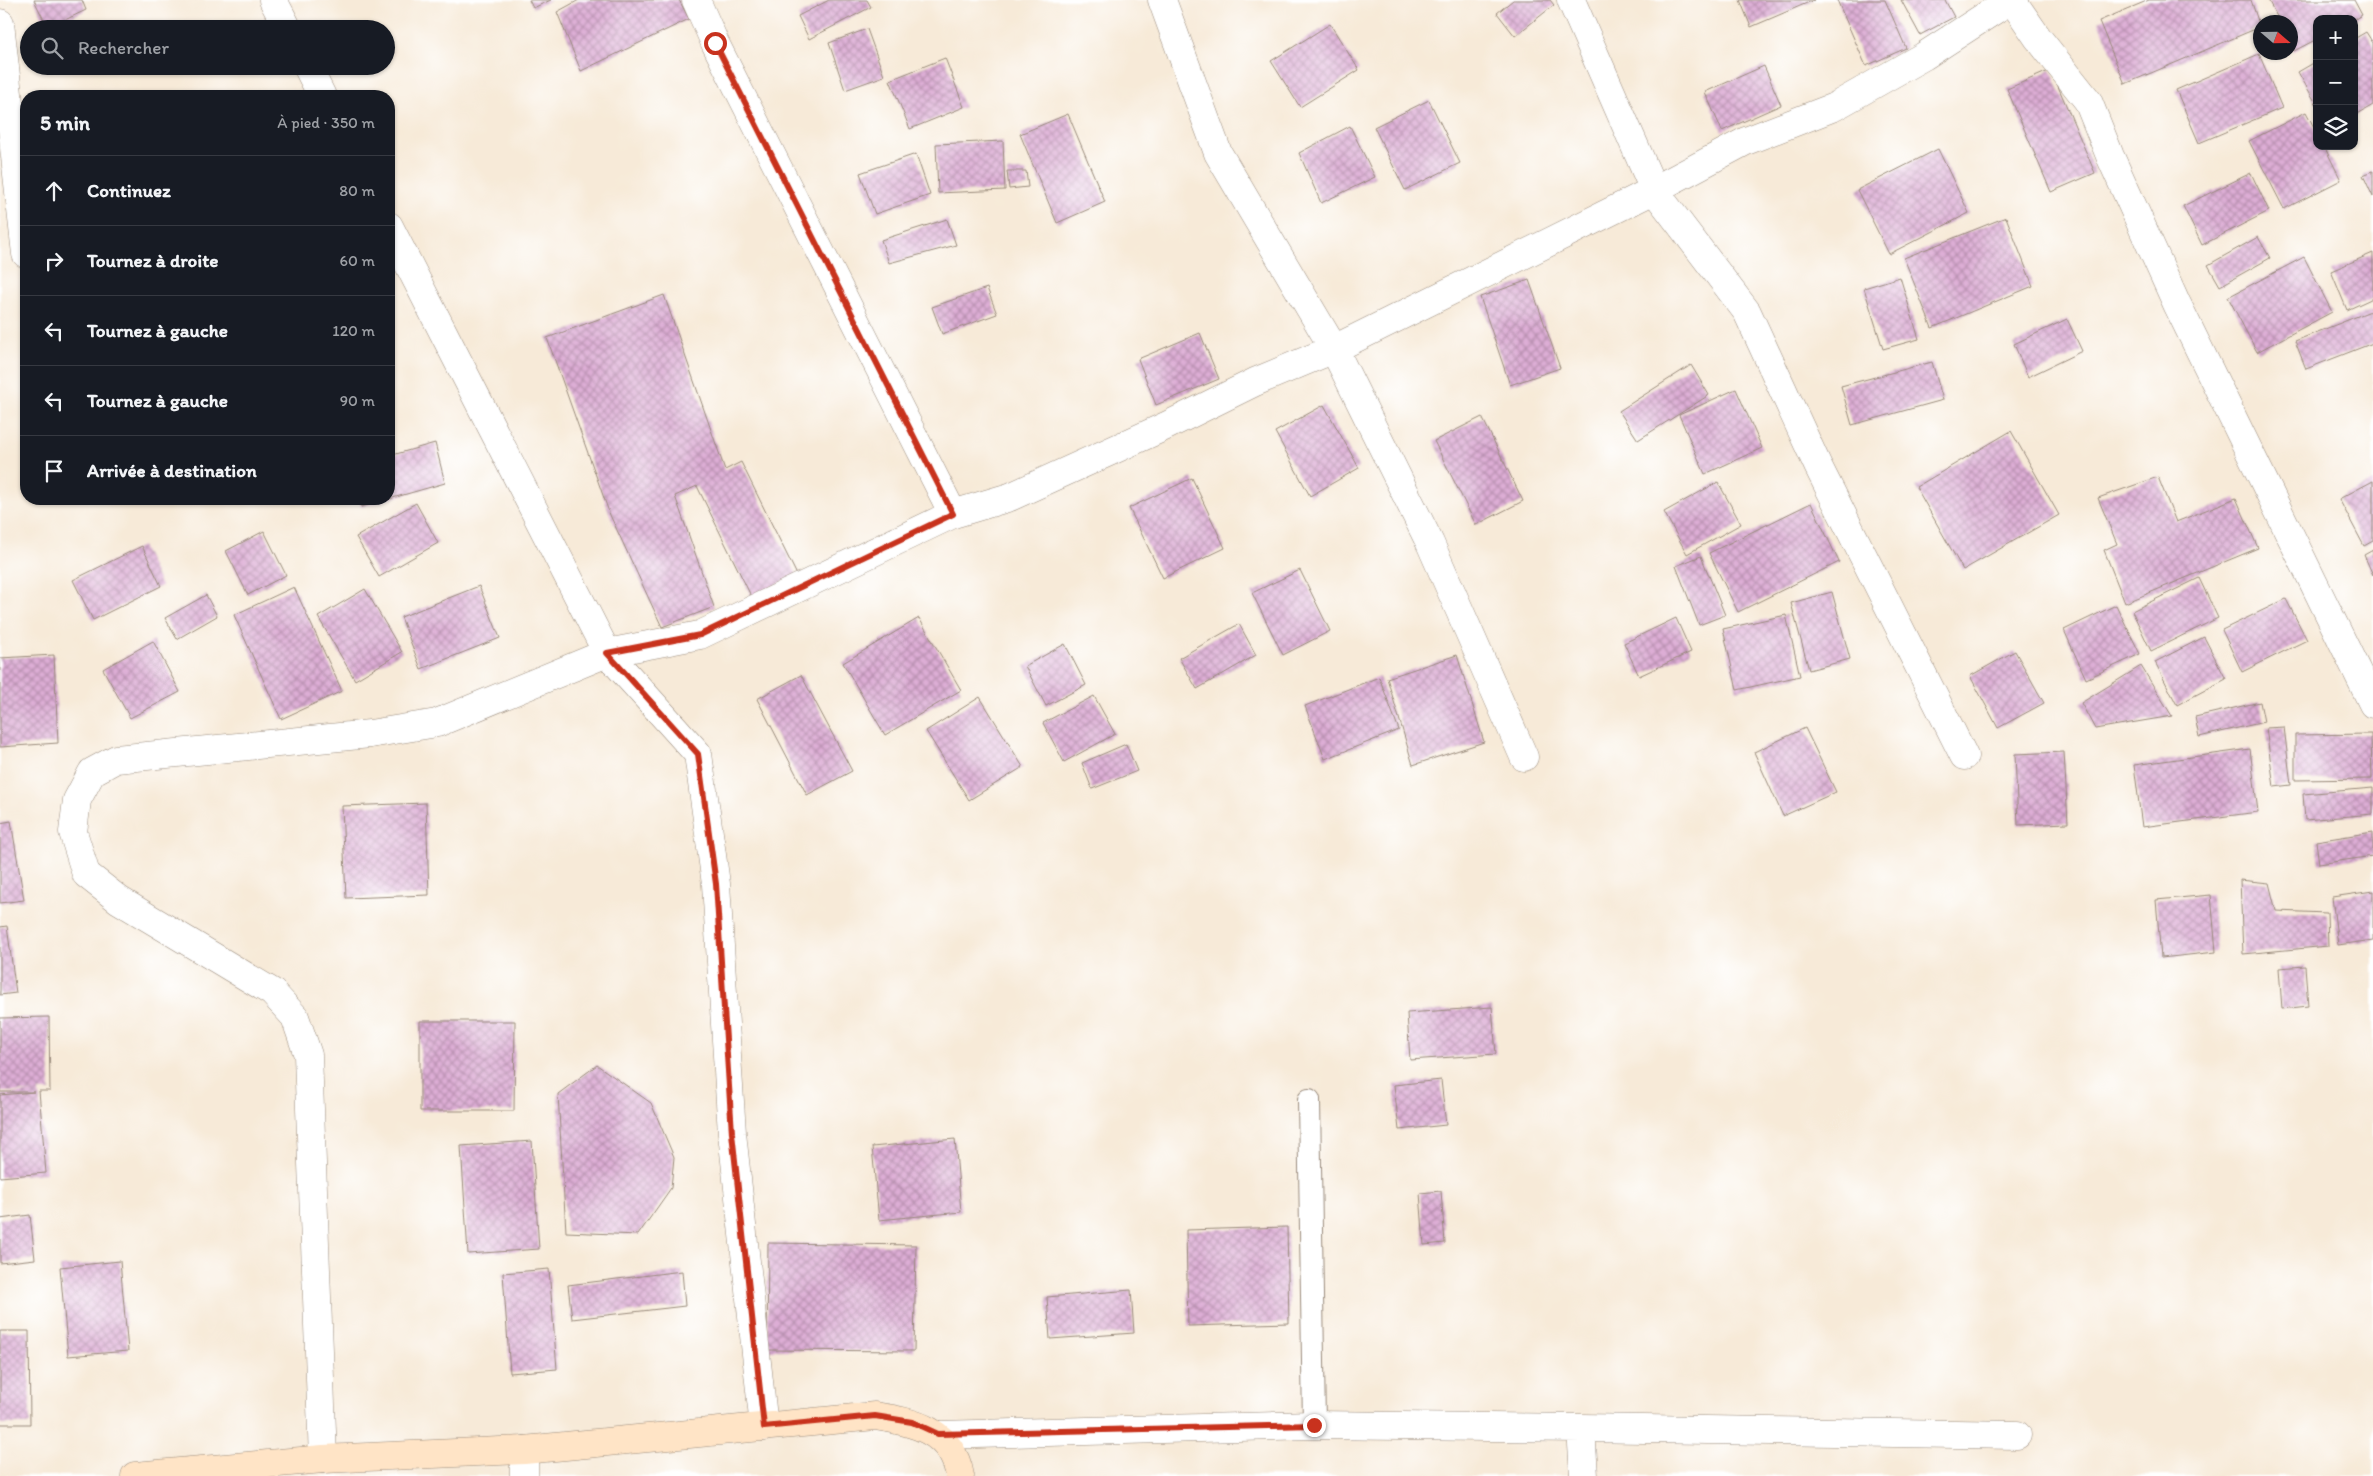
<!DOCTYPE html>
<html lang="fr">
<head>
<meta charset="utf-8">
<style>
  body { margin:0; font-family:Itim,sans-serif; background:#242831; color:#f1f3f6 }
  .controls { position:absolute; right:15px; top:15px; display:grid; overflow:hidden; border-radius:10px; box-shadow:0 1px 4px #0004 }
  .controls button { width:45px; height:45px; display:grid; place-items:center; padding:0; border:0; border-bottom:1px solid #363941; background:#171b24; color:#f1f3f6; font:25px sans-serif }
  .compass { position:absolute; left:2253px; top:15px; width:45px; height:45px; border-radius:50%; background:#171b24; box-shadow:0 1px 4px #0004; rotate:110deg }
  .stop { position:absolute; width:15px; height:15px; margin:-11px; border:4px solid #c8321e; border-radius:50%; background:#fff }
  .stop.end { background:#c8321e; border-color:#fff; box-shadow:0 1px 5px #0008 }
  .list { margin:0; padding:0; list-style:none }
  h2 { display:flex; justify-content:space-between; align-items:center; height:65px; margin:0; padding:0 20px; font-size:21px }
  h2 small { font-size:16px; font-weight:400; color:#9ea1a6 }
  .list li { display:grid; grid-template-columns:32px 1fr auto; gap:15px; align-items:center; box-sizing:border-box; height:70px; padding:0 20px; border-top:1px solid #363941 }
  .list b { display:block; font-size:19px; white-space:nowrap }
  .list em { font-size:16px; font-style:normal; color:#9ea1a6 }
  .icon { flex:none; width:28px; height:28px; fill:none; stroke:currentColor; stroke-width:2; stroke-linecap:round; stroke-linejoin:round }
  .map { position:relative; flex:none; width:2373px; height:1476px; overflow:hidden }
  .search { position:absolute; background:#171b24; box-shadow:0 1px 4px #0004; left:20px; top:20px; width:375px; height:55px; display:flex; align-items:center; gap:12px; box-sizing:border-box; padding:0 18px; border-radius:28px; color:#9ea1a6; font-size:19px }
  .panel { position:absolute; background:#171b24; box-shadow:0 1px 4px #0004; left:20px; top:90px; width:375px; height:415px; border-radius:20px }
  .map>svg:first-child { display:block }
  .building { fill:url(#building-cross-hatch) }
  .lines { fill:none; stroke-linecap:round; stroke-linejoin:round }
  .lane-casing { stroke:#998a7b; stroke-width:24 }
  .street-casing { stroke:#998a7b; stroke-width:29 }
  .secondary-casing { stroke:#998a7b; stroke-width:29 }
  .lane { stroke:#fff; stroke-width:22 }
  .street { stroke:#fff; stroke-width:28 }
  .secondary { stroke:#ffe4c6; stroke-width:28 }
  .route { stroke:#c8321e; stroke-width:6 }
</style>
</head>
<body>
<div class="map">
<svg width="2373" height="1476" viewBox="0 0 2373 1476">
  <defs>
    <pattern id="building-cross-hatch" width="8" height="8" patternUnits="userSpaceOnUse" patternTransform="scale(1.25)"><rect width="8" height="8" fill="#ddadd5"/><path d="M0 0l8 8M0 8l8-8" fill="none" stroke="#b48dac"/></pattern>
  </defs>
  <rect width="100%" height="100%" fill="#fff"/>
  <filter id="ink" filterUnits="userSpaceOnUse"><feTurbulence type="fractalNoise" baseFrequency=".02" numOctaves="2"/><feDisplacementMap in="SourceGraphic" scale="10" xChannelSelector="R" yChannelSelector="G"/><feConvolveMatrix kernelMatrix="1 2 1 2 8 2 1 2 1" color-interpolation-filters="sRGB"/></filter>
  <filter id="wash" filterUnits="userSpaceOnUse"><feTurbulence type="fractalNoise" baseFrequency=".0096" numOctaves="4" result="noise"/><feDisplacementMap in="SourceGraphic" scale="20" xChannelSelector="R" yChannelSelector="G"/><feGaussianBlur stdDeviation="1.12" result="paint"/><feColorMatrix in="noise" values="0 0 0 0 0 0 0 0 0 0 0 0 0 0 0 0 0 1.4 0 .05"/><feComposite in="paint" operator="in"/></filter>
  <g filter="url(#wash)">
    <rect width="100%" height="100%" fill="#f7ead8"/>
    <g id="blocks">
      <path class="building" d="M 34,0 L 82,0 L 86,10 L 48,28 Z
        M 529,0 L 551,0 L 533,8 Z
        M 579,0 L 679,0 L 689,19 L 581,71 L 557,12 Z
        M 829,0 L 867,0 L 871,7 L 809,39 L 798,16 Z
        M 1513,0 L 1550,0 L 1554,5 L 1515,36 L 1497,13 Z
        M 1740,0 L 1814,0 L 1751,27 Z
        M 1837,0 L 1885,0 L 1906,48 L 1866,66 Z
        M 1901,0 L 1945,0 L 1954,17 L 1920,35 Z
        M 2149,0 L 2251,0 L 2260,27 L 2125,84 L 2099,21 Z
        M 2268,0 L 2354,0 L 2362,15 L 2355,19 L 2317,19 L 2317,39 L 2294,51 L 2290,43 L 2290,22 L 2280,22 Z
        M 1330,24 L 1359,70 L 1300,107 L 1271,61 Z
        M 867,29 L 884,76 L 845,90 L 829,43 Z
        M 2366,32 L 2373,43 L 2373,105 L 2354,116 L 2354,39 Z
        M 2259,54 L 2282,108 L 2199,143 L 2176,90 Z
        M 945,58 L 964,107 L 910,129 L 890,80 Z
        M 2317,61 L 2317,105 L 2298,72 Z
        M 1764,66 L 1781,105 L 1722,131 L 1705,92 Z
        M 2051,70 L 2095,173 L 2051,192 L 2007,89 Z
        M 1429,100 L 1460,163 L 1405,190 L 1374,127 Z
        M 2306,112 L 2317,133 L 2317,146 L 2324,146 L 2341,180 L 2284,209 L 2249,141 Z
        M 1068,114 L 1105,202 L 1057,223 L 1020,134 Z
        M 1350,126 L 1375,177 L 1321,203 L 1299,153 Z
        M 1003,141 L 1005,190 L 938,193 L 936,144 Z
        M 1938,149 L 1969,213 L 1889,254 L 1857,190 Z
        M 916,154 L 930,195 L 875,214 L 860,173 Z
        M 1007,171 L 1026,171 L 1028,187 L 1009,189 Z
        M 2373,171 L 2373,197 L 2363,175 Z
        M 2251,173 L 2269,211 L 2202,245 L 2183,206 Z
        M 2006,217 L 2033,286 L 1932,328 L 1904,258 Z
        M 947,219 L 956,245 L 889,263 L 881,240 Z
        M 2258,237 L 2270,258 L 2220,286 L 2208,265 Z
        M 2373,253 L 2373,298 L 2347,310 L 2331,271 Z
        M 2304,257 L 2332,312 L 2257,352 L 2228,297 Z
        M 1900,277 L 1919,339 L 1883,349 L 1864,288 Z
        M 1529,280 L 1560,368 L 1510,385 L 1480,297 Z
        M 987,288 L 997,314 L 942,334 L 932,307 Z
        M 664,295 L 725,470 L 741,462 L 797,575 L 752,598 L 697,486 L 675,496 L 714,607 L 662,627 L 610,515 L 547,338 Z
        M 2373,310 L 2373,343 L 2306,369 L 2295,341 Z
        M 2067,319 L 2082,351 L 2028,377 L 2014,344 Z
        M 1200,333 L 1219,379 L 1156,405 L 1138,359 Z
        M 1932,362 L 1943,400 L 1852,425 L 1841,386 Z
        M 1691,365 L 1709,395 L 1638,440 L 1619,411 Z
        M 1736,389 L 1762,448 L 1705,474 L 1679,415 Z
        M 1324,405 L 1359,468 L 1310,496 L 1275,432 Z
        M 1482,417 L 1523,501 L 1476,525 L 1434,441 Z
        M 2011,431 L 2059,515 L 1963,570 L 1916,487 Z
        M 435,443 L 445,483 L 361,507 L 359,499 L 389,499 L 389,456 Z
        M 2158,477 L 2176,522 L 2236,498 L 2258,548 L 2125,603 L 2104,550 L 2117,544 L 2098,498 Z
        M 1192,478 L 1225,548 L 1163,578 L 1129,508 Z
        M 2373,481 L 2373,541 L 2364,546 L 2339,499 Z
        M 1718,482 L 1741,524 L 1687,554 L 1664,512 Z
        M 416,503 L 438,543 L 379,577 L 356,537 Z
        M 1811,503 L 1839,562 L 1738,612 L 1709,553 Z
        M 264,531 L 286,575 L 248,595 L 226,551 Z
        M 142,546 L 161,586 L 93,620 L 73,580 Z
        M 2373,550 L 2373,575 L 2364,555 Z
        M 1701,556 L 1725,615 L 1699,625 L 1676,566 Z
        M 1300,570 L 1330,631 L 1283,655 L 1252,593 Z
        M 2199,578 L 2218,618 L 2151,651 L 2132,611 Z
        M 479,586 L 500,638 L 421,669 L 401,617 Z
        M 294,587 L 342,691 L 281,719 L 234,615 Z
        M 365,589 L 402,652 L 355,680 L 318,617 Z
        M 1832,592 L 1850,659 L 1809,670 L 1791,603 Z
        M 206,595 L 217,616 L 177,639 L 165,618 Z
        M 2286,599 L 2307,640 L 2242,672 L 2222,630 Z
        M 2116,605 L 2140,654 L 2086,679 L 2064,630 Z
        M 1786,615 L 1800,676 L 1737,690 L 1723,629 Z
        M 919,618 L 961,690 L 885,735 L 843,663 Z
        M 1676,618 L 1691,652 L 1639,676 L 1624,643 Z
        M 1239,624 L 1256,655 L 1197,689 L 1179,658 Z
        M 2204,637 L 2226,679 L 2177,705 L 2155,662 Z
        M 153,641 L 180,692 L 130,718 L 103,669 Z
        M 1065,644 L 1086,685 L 1046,706 L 1025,666 Z
        M 2015,651 L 2044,703 L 1998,728 L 1970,676 Z
        M 54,655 L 58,743 L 0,747 L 0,658 Z
        M 1457,655 L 1484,742 L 1413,765 L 1387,678 Z
        M 2141,666 L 2172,716 L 2095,729 L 2081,703 Z
        M 801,675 L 852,771 L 807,795 L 757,699 Z
        M 1379,677 L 1399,730 L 1325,759 L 1305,706 Z
        M 1094,696 L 1115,734 L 1064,762 L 1043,723 Z
        M 980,697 L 1023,767 L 969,800 L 926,731 Z
        M 2260,702 L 2264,722 L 2199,737 L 2195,717 Z
        M 2284,727 L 2291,785 L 2274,787 L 2266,728 Z
        M 1805,728 L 1836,792 L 1783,816 L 1754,752 Z
        M 2371,734 L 2372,779 L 2295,780 L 2295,735 Z
        M 1126,744 L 1137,771 L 1092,789 L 1082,763 Z
        M 2250,749 L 2258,812 L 2142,827 L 2134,765 Z
        M 2064,752 L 2068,823 L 2018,825 L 2015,754 Z
        M 2373,788 L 2373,814 L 2305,820 L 2303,794 Z
        M 426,803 L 429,895 L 346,898 L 342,806 Z
        M 11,821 L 24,900 L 0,903 L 0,823 Z
        M 2373,832 L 2373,856 L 2319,864 L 2316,841 Z
        M 2240,880 L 2269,883 L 2276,911 L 2327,913 L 2328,946 L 2243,954 Z
        M 2373,891 L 2373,940 L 2338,945 L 2332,897 Z
        M 2211,895 L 2216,952 L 2161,958 L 2156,900 Z
        M 7,926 L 16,993 L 0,995 L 0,927 Z
        M 2305,966 L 2308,1006 L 2282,1009 L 2279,968 Z
        M 1492,1007 L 1496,1054 L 1410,1060 L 1407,1013 Z
        M 49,1017 L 50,1091 L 39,1091 L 46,1173 L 0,1177 L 0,1095 L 34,1092 L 0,1092 L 0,1018 Z
        M 420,1021 L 515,1021 L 514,1111 L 420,1111 Z
        M 597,1065 L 651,1103 L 674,1157 L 671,1188 L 638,1235 L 566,1232 L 558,1094 Z
        M 1441,1080 L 1446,1125 L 1399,1130 L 1394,1085 Z
        M 955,1139 L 961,1212 L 879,1220 L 872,1147 Z
        M 532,1141 L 539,1249 L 468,1254 L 461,1146 Z
        M 1441,1191 L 1445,1243 L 1424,1245 L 1420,1193 Z
        M 30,1215 L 35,1259 L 0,1263 L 0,1219 Z
        M 1287,1227 L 1289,1323 L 1188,1326 L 1186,1230 Z
        M 768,1243 L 916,1245 L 914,1351 L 767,1350 Z
        M 120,1261 L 128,1351 L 68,1356 L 60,1267 Z
        M 549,1269 L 557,1369 L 510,1373 L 503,1273 Z
        M 682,1271 L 685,1306 L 572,1319 L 568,1285 Z
        M 1131,1290 L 1134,1333 L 1050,1339 L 1047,1297 Z
        M 0,1331 L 29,1331 L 30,1424 L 0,1424 Z"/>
    </g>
  </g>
  <g filter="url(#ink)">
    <use href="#blocks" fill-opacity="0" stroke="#998a7b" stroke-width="1"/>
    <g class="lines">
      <g class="lane-casing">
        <path id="lane" d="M 1309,1100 L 1314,1425"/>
      </g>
      <g class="street-casing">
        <path id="street" d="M 273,0 L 288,29
          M 696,0 L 715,43 L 953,514
          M 1162,0 L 1218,153 L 1334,349 L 1430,543 L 1524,757
          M 1571,0 L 1654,190 L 1747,312 L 1818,466 L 1964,756
          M 2012,0 L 2038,38 L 2088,101 L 2110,156 L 2177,304 L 2373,704
          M 0,23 L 26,254
          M 307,66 L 322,96
          M 389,226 L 607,653 L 698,754 L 716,884 L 732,1133 L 764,1427
          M 1581,1428 L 2017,1435
          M 938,1435 L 1314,1425 L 1581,1428 L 1584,1476
          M 323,1459 L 308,1055 L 295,1017 L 272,992 L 119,900 L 86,874 L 73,832 L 77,800 L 92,772 L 116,759 L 370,734 L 437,723 L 607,653 L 700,635 L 953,514 L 1010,497 L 1166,426 L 1255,382 L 1334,349 L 1654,190 L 1746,141 L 1834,107 L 1924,56 L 2010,0
          M 524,1476 L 524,1450"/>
      </g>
      <g class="secondary-casing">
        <path id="secondary" d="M 135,1476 L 323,1459 L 524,1450 L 875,1416 C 914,1422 952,1430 960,1476"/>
      </g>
      <use href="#lane" class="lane"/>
      <use href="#street" class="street"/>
      <use href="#secondary" class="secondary"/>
    </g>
  </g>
  <g class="lines" filter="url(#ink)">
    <path class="route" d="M 715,43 L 953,514 L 700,635 L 607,653 L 698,754 L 716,884 L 732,1133 L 764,1427 L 875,1416 L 912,1422 L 938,1434 L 1314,1425"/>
  </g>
</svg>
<div class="controls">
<button>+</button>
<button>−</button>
<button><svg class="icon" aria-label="layers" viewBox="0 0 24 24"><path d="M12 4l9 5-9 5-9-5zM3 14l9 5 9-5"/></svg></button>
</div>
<svg class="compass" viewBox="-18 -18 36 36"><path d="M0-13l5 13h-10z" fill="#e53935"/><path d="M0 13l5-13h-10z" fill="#9ea1a6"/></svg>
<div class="stop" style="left:715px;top:43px"></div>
<div class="stop end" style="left:1314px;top:1425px"></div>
<div class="search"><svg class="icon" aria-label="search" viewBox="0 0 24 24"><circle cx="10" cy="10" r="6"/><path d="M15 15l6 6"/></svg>Rechercher</div>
<section class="panel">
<h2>5 min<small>À pied · 350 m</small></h2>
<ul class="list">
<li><svg class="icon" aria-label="ahead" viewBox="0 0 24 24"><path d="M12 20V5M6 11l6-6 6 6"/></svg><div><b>Continuez</b></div><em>80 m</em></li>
<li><svg class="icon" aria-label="right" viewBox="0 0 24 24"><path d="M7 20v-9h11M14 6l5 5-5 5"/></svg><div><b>Tournez à droite</b></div><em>60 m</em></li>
<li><svg class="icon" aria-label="left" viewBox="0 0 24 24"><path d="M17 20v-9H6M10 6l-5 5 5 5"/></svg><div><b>Tournez à gauche</b></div><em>120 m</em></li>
<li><svg class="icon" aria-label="left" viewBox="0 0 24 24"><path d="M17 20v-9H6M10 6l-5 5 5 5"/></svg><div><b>Tournez à gauche</b></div><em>90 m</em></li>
<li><svg class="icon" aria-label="arrive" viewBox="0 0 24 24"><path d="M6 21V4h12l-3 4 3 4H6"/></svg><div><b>Arrivée à destination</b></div></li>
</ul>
</section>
</div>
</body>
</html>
